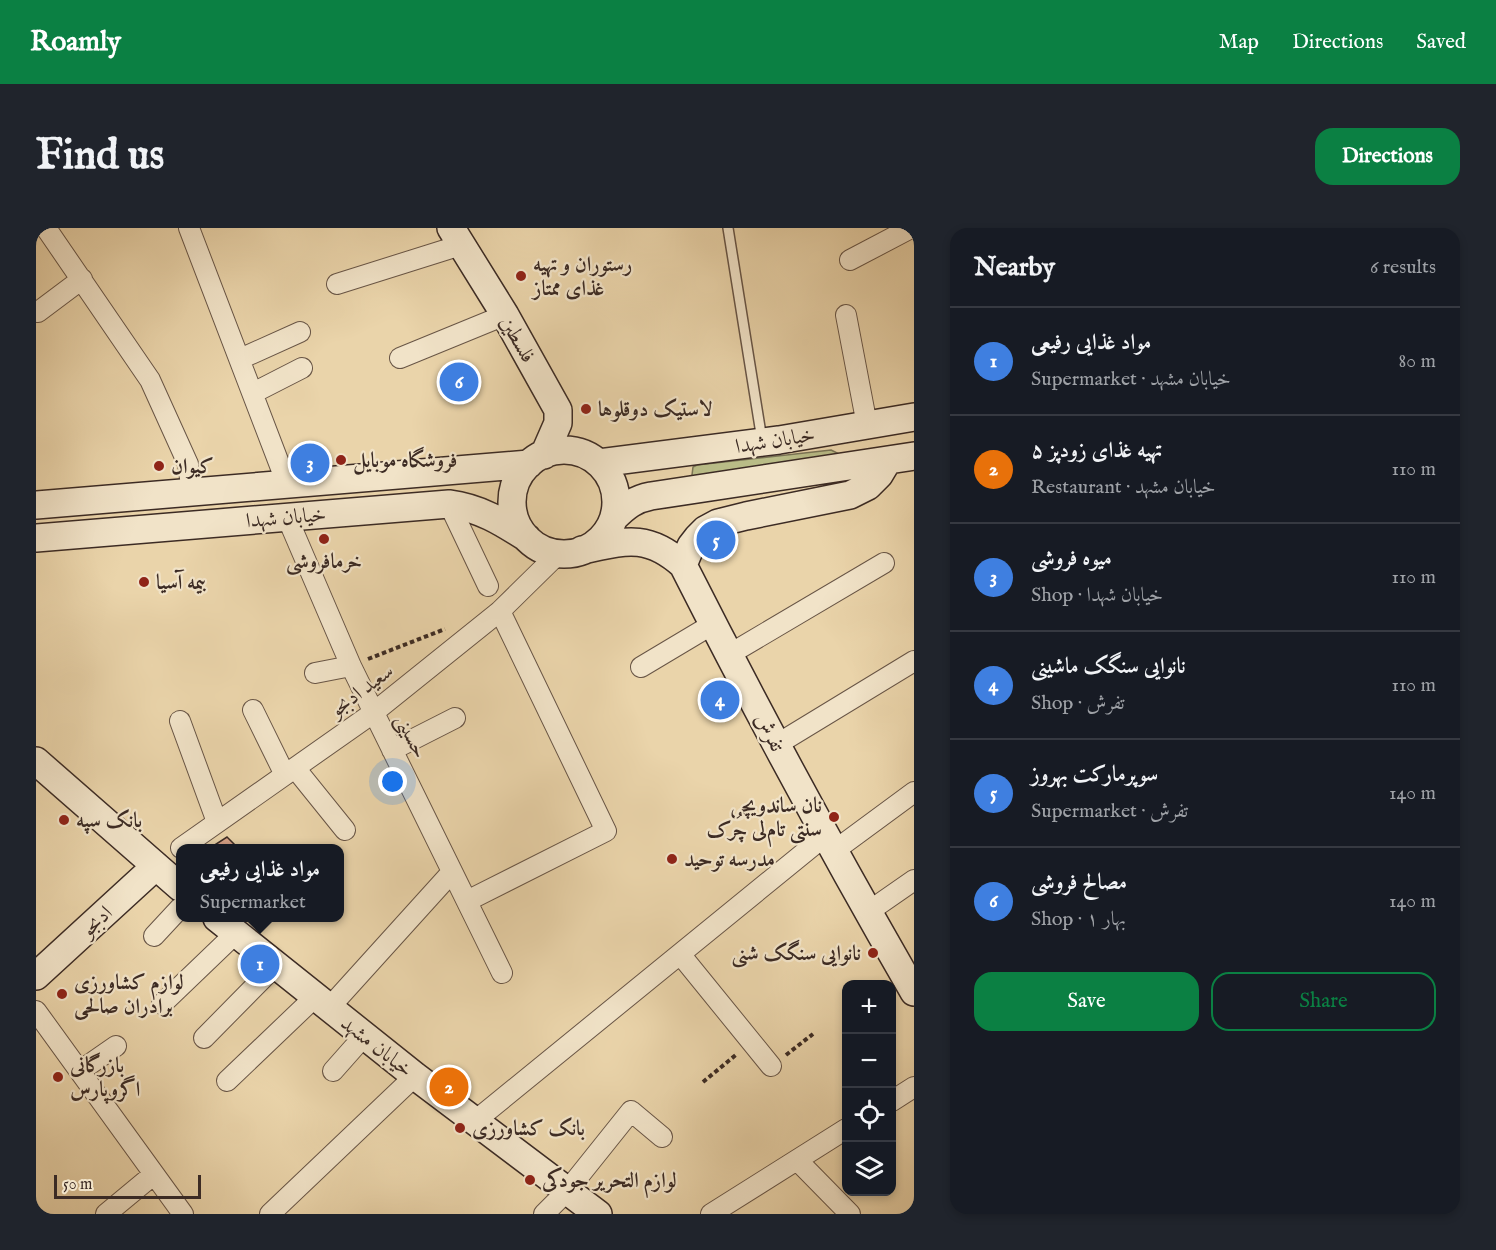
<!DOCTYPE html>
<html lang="en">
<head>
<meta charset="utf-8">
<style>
  body { margin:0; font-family:"IM FELL English",Amiri,serif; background:#20242c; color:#f1f3f6 }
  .controls { position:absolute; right:18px; bottom:18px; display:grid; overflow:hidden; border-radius:12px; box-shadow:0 3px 9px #0003 }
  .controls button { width:54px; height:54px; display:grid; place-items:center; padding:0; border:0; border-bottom:2px solid #363941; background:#171b24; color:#f1f3f6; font:30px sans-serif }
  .scale { position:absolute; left:18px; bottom:15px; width:147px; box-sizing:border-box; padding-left:6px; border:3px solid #3c2b24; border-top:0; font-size:16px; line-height:21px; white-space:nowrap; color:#3c2b24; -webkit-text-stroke:4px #f1e3c8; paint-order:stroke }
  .you { position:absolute; left:357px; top:554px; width:21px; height:21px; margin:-15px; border:4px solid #fff; border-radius:50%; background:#1a73e8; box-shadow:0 0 0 9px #1a73e833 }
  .badge { display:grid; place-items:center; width:39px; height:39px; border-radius:50%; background:#0b8043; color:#fff; font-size:20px; font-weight:700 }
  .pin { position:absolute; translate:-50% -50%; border:3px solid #fff; box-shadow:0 2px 6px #0006 }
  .popup { position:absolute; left:140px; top:616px; width:168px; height:78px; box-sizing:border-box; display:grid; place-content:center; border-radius:12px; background:#171b24; filter:drop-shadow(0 2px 4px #0005); font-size:20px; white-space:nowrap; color:#9ea1a6 }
  .popup b { font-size:22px; color:#f1f3f6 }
  .popup::after { content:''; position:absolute; left:50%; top:100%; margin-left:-12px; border:12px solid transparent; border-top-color:#171b24 }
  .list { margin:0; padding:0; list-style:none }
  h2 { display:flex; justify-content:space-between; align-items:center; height:78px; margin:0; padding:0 24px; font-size:26px }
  h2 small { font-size:20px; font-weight:400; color:#9ea1a6 }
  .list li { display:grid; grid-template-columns:39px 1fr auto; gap:18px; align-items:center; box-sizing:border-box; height:108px; padding:0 24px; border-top:2px solid #363941 }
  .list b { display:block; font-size:22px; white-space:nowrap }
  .list p { margin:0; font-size:20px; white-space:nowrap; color:#9ea1a6 }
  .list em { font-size:20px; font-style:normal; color:#9ea1a6 }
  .actions { display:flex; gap:12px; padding:18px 24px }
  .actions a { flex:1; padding:14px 0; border:2px solid #0b8043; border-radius:18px; text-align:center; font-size:21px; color:#0b8043 }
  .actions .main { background:#0b8043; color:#fff }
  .icon { flex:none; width:33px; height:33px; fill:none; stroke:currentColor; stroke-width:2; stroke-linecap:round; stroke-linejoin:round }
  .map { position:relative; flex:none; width:878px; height:986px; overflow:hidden; border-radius:18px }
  header { display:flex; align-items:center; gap:36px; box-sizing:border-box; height:84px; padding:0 30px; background:#0b8043; color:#fff }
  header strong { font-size:28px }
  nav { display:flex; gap:33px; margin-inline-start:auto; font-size:21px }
  .intro { display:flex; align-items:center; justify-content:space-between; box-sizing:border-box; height:144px; padding:0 36px }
  h1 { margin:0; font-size:42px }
  .button { padding:15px 27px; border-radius:18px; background:#0b8043; color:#fff; font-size:21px; font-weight:700 }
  main { display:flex; gap:36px; padding:0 36px }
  aside { flex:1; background:#171b24; border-radius:18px; box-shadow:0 3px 9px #0003 }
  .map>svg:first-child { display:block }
  .green { fill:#b9bc87; stroke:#7a7456; stroke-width:1.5 }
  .building { fill:#dca58a; stroke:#3c2b24; stroke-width:1.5 }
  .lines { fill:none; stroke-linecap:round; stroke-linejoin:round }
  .lane-casing { stroke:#685546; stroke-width:12 }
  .street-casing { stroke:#685546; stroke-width:22 }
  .secondary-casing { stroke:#3c2b24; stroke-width:30 }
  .path { stroke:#3c2b24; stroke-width:4; stroke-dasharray:4.5 3; stroke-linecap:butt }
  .lane { stroke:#f1e3c8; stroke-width:9 }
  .street { stroke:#f1e3c8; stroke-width:20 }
  .secondary { stroke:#f1e3c8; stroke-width:27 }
  .poi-dot { fill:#8f2418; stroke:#f1e3c8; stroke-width:2 }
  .labels { text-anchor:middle; stroke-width:4.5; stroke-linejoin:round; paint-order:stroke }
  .poi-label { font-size:21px; font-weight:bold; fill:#3c2b24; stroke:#f1e3c8; text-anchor:start }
  .street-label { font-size:21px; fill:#3c2b24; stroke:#f1e3c8 }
</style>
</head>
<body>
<header>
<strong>Roamly</strong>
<nav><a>Map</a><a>Directions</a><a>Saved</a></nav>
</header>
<div class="intro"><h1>Find us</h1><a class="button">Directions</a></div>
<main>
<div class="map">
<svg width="878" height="986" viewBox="0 0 878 986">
  <rect width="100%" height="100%" fill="#ead4aa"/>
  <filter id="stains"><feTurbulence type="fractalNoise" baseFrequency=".00333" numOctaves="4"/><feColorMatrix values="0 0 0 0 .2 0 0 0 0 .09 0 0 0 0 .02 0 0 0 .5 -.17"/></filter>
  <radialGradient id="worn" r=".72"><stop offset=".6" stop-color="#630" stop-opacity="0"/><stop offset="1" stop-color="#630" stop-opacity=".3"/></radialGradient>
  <path class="green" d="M 795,222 L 803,226 L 658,250 L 656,247 L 657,239 L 661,237 Z"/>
  <path class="building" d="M 191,609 L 202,620 L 174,620 Z"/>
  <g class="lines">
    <g class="lane-casing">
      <path id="lane" d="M 692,0 L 726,212"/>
    </g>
    <g class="street-casing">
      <path id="street" d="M 10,0 L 114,152 L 152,236 L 156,265
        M 153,0 L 251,256
        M 814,32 L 875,0
        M 301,56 L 425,17
        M 2,84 L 46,51
        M 810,87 L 831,197
        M 364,130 L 469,87
        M 204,131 L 264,104
        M 217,165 L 266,140
        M 413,276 L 452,358
        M 251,289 L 315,438 L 466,745
        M 694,426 L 848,335
        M 605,439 L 677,396
        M 279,445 L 315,438
        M 217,482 L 249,547
        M 144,493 L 181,594
        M 740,517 L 878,433
        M 356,522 L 419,490
        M 259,540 L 309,602
        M 145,620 L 337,485 L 464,383 L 522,326
        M 798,623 L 878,564
        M 431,673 L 570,603 L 464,383
        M 832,684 L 878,652
        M 118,708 L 144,680
        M 644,726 L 735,838
        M 126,776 L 200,705
        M 293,780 L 416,644
        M 0,783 L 147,986
        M 168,810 L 240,737
        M 44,843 L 80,818
        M 297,843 L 328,808
        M 191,853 L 279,769
        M 856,873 L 878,859
        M 439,893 L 790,607
        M 761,932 L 814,986
        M 70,986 L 117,947
        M 234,986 L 379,848
        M 508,986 L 531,963 L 595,883 L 626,909
        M 675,986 L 810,901"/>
    </g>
    <g class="secondary-casing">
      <path id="secondary" d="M 415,0 L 469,87 L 522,182 L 522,195 L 508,227
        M476 274a52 52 0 1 1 104 0a52 52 0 1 1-104 0Z
        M 563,235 L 743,212 L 878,189
        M 0,277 L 493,236
        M 578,290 C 590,278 599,271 615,268 L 878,228
        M 0,310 L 413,276 C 444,280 466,294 491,310
        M 546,322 C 589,313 611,305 647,337 C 720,481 797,624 878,764
        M 647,337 L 655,318 L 662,309 L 669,302 L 682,295 L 710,288 L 814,267 L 832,258 L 843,247 L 852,232
        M 0,533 L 144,659
        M 181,690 L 379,848 L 562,986
        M 0,748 L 120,638"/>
    </g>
    <path class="path" d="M 332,431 L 409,401
      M 750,827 L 777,806
      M 667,854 L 701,826"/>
    <use href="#lane" class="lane"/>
    <use href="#street" class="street"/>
    <use href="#secondary" class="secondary"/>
  </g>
  <g class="poi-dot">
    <circle cx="485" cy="48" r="6"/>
    <circle cx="550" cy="181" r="6"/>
    <circle cx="305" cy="232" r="6"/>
    <circle cx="123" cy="238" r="6"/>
    <circle cx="288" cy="311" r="6"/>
    <circle cx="108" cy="354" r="6"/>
    <circle cx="798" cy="589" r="6"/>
    <circle cx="28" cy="592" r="6"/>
    <circle cx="636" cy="631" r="6"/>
    <circle cx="837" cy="725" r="6"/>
    <circle cx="26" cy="766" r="6"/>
    <circle cx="22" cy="849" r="6"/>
    <circle cx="424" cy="900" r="6"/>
    <circle cx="494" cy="952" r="6"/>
  </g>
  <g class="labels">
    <g class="poi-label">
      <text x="497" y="43">رستوران و تهیه<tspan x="497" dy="24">غذای ممتاز</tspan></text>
      <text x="562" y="188">لاستیک دوقلوها</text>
      <text x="317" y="239">فروشگاه موبایل</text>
      <text x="135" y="245">کیوان</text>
      <text x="288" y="340" text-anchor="middle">خرمافروشی</text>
      <text x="120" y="361">بیمه آسیا</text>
      <text x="786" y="584" text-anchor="end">نان ساندویچی<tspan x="786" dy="24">سنتی تام‌لی چُرک</tspan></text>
      <text x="40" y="599">بانک سپه</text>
      <text x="648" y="638">مدرسه توحید</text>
      <text x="825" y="732" text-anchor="end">نانوایی سنگک شنی</text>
      <text x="38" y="761">لوازم کشاورزی<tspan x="38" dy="24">برادران صالحی</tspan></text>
      <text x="34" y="844">بازرگانی<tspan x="34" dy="24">اگروپارس</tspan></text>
      <text x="436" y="907">بانک کشاورزی</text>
      <text x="506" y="959">لوازم التحریر جودکی</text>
    </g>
    <g class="street-label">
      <text transform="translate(482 111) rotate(60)" y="7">فلسطین</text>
      <text transform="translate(739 212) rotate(-9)" y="7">خیابان شهدا</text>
      <text transform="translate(250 289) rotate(-5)" y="7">خیابان شهدا</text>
      <text transform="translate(325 462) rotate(-37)" y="7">سعید ادبجو</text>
      <text transform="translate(734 504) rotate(62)" y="7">تفرش</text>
      <text transform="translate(376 508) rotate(64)" y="7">حسینی</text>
      <text transform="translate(60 693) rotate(-43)" y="7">ادبجو</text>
      <text transform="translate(341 818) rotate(38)" y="7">خیابان مشهد</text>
    </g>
  </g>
  <rect width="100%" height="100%" filter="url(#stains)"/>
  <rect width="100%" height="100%" fill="url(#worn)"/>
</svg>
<div class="controls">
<button>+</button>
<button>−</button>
<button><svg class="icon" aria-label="locate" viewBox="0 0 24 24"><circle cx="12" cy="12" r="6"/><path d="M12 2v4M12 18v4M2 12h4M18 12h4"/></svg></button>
<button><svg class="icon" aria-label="layers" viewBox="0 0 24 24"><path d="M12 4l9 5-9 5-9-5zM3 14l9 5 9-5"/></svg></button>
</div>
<div class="scale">50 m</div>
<div class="you"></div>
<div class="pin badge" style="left:224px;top:736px;background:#3f7fe0">1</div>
<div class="popup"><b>مواد غذایی رفیعی</b>Supermarket</div>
<div class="pin badge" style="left:413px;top:859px;background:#e8710a">2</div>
<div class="pin badge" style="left:274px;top:235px;background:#3f7fe0">3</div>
<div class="pin badge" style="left:684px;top:472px;background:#3f7fe0">4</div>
<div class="pin badge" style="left:680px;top:312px;background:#3f7fe0">5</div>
<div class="pin badge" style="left:423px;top:154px;background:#3f7fe0">6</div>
</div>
<aside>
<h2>Nearby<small>6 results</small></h2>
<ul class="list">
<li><span class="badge" style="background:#3f7fe0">1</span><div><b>مواد غذایی رفیعی</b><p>Supermarket · خیابان مشهد</p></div><em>80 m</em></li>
<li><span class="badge" style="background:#e8710a">2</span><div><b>تهیه غذای زودپز ۵</b><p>Restaurant · خیابان مشهد</p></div><em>110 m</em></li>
<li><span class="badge" style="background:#3f7fe0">3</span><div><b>میوه فروشی</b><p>Shop · خیابان شهدا</p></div><em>110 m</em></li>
<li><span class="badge" style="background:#3f7fe0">4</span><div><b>نانوایی سنگک ماشینی</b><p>Shop · تفرش</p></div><em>110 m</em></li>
<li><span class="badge" style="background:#3f7fe0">5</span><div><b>سوپرمارکت بهروز</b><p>Supermarket · تفرش</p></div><em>140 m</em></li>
<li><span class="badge" style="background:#3f7fe0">6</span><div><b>مصالح فروشی</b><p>Shop · بهار ۱</p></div><em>140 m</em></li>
</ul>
<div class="actions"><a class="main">Save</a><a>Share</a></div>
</aside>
</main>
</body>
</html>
